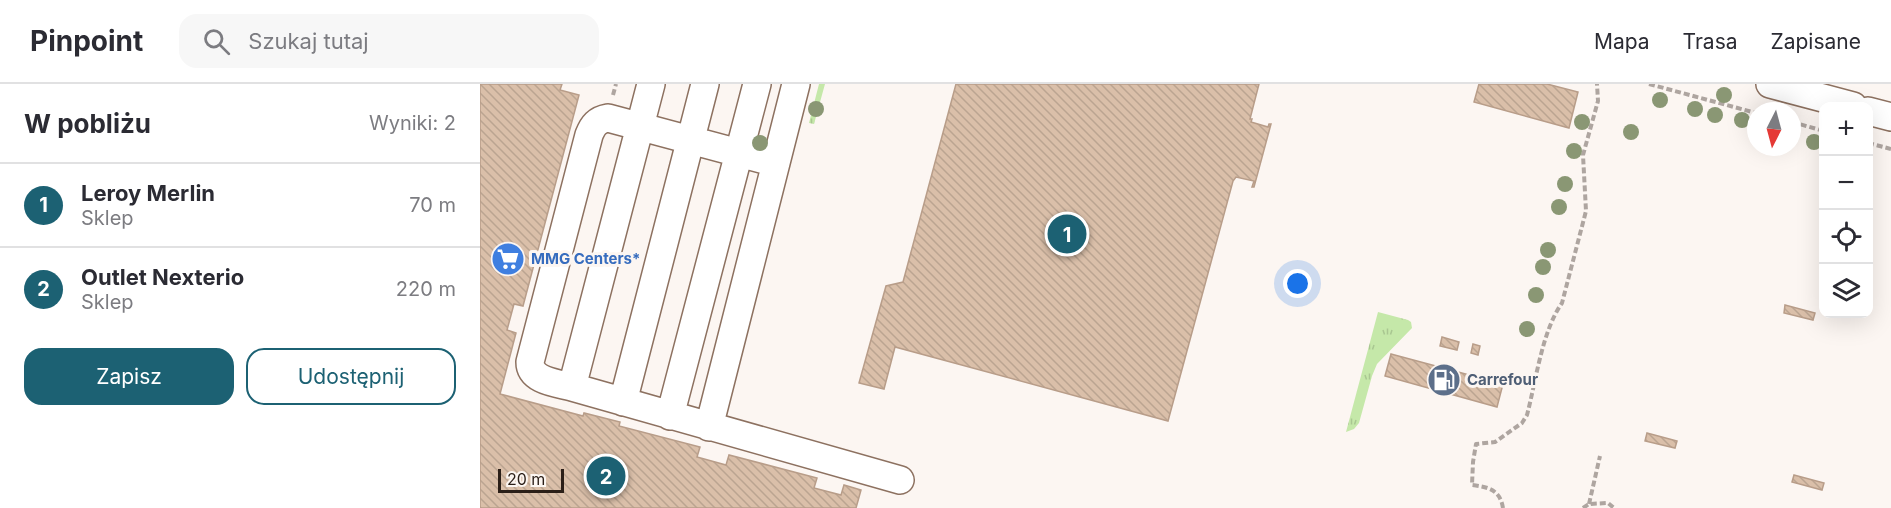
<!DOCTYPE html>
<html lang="pl">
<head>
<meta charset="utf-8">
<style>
  body { margin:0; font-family:Inter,sans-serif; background:#f7f7f7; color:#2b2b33 }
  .controls { position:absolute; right:18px; top:18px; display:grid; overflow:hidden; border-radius:12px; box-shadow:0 6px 24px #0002 }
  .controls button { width:54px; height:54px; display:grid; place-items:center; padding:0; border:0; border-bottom:2px solid #e1e1e2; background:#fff; color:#2b2b33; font:30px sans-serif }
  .compass { position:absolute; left:1267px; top:18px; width:54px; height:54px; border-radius:50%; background:#fff; box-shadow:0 6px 24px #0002; rotate:186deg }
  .scale { position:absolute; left:18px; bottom:15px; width:66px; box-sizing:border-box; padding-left:6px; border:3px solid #2b1f18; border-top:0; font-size:16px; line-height:21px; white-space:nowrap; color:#2b1f18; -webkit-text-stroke:4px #fcf6f2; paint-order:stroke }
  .you { position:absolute; left:818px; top:200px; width:21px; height:21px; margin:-15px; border:4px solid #fff; border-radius:50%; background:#1a73e8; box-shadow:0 0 0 9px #1a73e833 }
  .badge { display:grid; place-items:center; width:39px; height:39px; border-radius:50%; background:#1c6173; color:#fff; font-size:20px; font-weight:700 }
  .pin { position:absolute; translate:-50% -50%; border:3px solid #fff; box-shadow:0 2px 6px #0006 }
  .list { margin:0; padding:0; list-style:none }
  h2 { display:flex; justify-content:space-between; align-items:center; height:78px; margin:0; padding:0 24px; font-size:26px }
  h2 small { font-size:20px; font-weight:400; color:#7c7c81 }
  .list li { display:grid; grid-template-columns:39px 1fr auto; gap:18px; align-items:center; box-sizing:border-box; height:84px; padding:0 24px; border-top:2px solid #e1e1e2 }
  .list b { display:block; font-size:22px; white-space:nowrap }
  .list p { margin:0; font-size:20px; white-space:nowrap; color:#7c7c81 }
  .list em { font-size:20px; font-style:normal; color:#7c7c81 }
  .actions { display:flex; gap:12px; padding:18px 24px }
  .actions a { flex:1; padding:14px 0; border:2px solid #1c6173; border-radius:18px; text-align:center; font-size:21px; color:#1c6173 }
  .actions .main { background:#1c6173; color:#fff }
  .icon { flex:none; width:33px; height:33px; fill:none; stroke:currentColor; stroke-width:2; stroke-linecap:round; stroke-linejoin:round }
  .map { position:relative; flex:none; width:1411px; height:424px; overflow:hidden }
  header { display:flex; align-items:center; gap:36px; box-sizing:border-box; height:84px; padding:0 30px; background:#fff; border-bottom:2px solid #e1e1e2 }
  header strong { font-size:28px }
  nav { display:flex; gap:33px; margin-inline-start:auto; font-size:21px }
  .search { width:420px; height:54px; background:#f7f7f7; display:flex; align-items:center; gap:15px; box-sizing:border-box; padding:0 21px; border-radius:18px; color:#7c7c81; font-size:22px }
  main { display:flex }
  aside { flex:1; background:#fff }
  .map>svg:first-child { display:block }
  .grass { fill:url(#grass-tufts) }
  .building { fill:url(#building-back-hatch); stroke:#b89d89; stroke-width:1.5 }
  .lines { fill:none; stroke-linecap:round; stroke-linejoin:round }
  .minor-casing { stroke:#8d7160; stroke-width:30 }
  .path { stroke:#aea5a0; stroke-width:4; stroke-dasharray:6 3; stroke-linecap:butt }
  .minor { stroke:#fff; stroke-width:27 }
  .tree { fill:#8a9774 }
  .labels { text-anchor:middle; stroke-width:6; stroke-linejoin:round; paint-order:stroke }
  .shop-label { font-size:15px; font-weight:bold; fill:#366cbe; stroke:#fcf6f2; text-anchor:start }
  .service-label { font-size:15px; font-weight:bold; fill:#4e5e75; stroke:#fcf6f2; text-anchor:start }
</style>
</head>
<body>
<header>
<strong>Pinpoint</strong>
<div class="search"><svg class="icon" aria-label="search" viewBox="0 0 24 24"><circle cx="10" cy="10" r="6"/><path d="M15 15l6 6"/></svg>Szukaj tutaj</div>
<nav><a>Mapa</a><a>Trasa</a><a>Zapisane</a></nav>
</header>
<main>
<aside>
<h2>W pobliżu<small>Wyniki: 2</small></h2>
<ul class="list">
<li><span class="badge">1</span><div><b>Leroy Merlin</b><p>Sklep</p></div><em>70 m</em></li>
<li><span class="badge">2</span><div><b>Outlet Nexterio</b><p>Sklep</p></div><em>220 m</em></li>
</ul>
<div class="actions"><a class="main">Zapisz</a><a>Udostępnij</a></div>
</aside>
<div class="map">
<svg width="1411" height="424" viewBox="0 0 1411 424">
  <defs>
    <pattern id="grass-tufts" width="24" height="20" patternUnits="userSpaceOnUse" patternTransform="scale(1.5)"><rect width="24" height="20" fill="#c5e8a9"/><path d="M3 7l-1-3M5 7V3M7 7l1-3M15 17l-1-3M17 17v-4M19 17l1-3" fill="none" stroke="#a9c791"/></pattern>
    <pattern id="building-back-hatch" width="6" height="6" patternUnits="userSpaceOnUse" patternTransform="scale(1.5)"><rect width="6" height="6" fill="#dabfa9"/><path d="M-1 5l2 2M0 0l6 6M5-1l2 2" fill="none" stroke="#bba491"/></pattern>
  </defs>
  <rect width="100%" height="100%" fill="#fcf6f2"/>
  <path class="grass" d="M 339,0 L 345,0 L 334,40 L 329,39 Z
    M 898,228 L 928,236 L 931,238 L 932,244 L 897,280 L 892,292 L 879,339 L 874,345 L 866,348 Z"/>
  <path class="building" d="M 0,0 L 82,0 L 80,6 L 99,11 L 43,222 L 34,220 L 27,246 L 36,249 L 20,310 L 103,332 L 104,329 L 140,338 L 139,342 L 220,363 L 217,373 L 246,381 L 249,371 L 337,394 L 334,404 L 361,411 L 364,401 L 381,406 L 376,424 L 0,424 Z
    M 476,0 L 779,0 L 770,35 L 772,35 L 771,38 L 788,43 L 789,40 L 791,40 L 774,103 L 772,103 L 774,97 L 756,93 L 753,97 L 688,337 L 415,263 L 404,305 L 379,299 L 406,202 L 423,198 Z
    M 999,0 L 1067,0 L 1098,8 L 1089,44 L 994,18 Z
    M 1305,221 L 1335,229 L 1333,236 L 1304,229 Z
    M 962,253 L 979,258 L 977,266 L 960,262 Z
    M 993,260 L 1000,262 L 998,271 L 991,269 Z
    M 911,270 L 1023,300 L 1017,323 L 905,292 Z
    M 1167,349 L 1197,357 L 1195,364 L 1165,357 Z
    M 1314,391 L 1344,399 L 1342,406 L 1312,398 Z"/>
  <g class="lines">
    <g class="minor-casing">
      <path id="minor" d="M 171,0 L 92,303 L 420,396
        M 1290,0 L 1373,22
        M 1388,27 L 1411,33
        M 92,303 C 77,299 50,297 50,278 L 109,51 C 113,41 117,36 128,34 L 296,79
        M 143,318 L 225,0
        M 190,332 L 277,0
        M 229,343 L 316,0"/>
    </g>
    <path class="path" d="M 1169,0 L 1276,29
      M 133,11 L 136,0
      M 1312,38 L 1344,47
      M 1388,59 L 1411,65
      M 1109,420 L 1120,372
      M 1023,424 C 1020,406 1009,403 992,401 L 993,378 L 996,360 L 1015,358 L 1042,339 L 1047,331 C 1056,297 1062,247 1082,219 L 1106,127 L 1103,71 L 1118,17 L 1117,0
      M 1103,424 L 1109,420 L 1128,419 L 1134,424"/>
    <use href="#minor" class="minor"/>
  </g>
  <g class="tree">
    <circle cx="1244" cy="11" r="8"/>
    <circle cx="1180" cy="16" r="8"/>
    <circle cx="336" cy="25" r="8"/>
    <circle cx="1215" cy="25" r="8"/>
    <circle cx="1235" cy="31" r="8"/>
    <circle cx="1262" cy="36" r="8"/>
    <circle cx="1102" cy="38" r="8"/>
    <circle cx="1151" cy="48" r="8"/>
    <circle cx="1334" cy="58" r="8"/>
    <circle cx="280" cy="59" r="8"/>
    <circle cx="1094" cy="67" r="8"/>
    <circle cx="1085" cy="100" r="8"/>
    <circle cx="1079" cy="123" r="8"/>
    <circle cx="1068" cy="166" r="8"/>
    <circle cx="1063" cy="183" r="8"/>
    <circle cx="1056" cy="211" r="8"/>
    <circle cx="1047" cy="245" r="8"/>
  </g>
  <defs>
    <g id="supermarket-disc" transform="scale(1.725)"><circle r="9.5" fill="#3f7fe0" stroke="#fcf6f2"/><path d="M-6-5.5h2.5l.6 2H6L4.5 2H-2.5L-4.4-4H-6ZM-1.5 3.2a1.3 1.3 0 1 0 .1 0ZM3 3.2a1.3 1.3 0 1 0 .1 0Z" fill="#fff"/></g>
    <g id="fuel-disc" transform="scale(1.725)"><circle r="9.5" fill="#5c6f8a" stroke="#fcf6f2"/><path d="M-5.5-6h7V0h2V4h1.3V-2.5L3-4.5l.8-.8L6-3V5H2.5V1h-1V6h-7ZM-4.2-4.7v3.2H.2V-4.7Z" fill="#fff"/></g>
  </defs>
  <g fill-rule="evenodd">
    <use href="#supermarket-disc" x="28" y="175"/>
    <use href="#fuel-disc" x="964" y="296"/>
  </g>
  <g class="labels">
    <g class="shop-label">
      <text x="51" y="180">MMG Centers*</text>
    </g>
    <g class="service-label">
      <text x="987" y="301">Carrefour</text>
    </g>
  </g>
</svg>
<div class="controls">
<button>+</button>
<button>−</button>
<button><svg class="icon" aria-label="locate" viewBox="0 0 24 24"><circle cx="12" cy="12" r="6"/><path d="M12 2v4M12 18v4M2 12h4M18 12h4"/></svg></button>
<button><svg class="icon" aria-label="layers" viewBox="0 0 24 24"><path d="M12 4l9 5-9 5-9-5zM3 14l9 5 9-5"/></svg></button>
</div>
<svg class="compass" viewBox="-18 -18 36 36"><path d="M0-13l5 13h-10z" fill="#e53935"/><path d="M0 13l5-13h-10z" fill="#7c7c81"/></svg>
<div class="scale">20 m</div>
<div class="you"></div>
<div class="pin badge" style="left:587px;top:150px">1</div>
<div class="pin badge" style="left:126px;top:392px">2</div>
</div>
</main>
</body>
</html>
